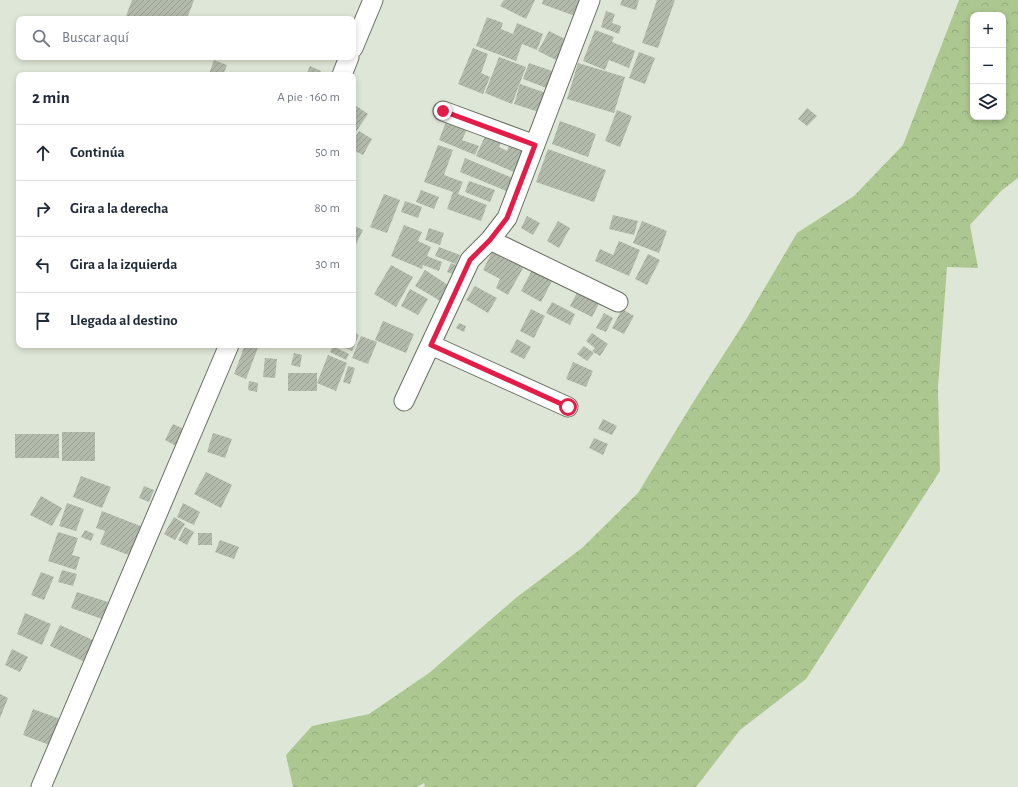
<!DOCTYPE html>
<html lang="es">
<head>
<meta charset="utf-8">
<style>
  body { margin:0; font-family:"Alegreya Sans",sans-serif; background:#f6f6f7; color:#1f2937 }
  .controls { position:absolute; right:12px; top:12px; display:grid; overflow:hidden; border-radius:8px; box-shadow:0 2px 6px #0003 }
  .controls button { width:36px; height:36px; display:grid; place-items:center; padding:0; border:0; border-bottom:1px solid #e0e1e3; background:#fff; color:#1f2937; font:20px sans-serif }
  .stop { position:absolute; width:12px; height:12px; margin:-9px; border:3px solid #e11d48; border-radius:50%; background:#fff }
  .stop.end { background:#e11d48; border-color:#fff; box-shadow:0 1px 4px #0008 }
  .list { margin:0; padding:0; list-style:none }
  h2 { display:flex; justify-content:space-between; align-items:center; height:52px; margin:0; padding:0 16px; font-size:17px }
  h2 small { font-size:13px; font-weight:400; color:#747a83 }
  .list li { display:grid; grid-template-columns:26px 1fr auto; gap:12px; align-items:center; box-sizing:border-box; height:56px; padding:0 16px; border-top:1px solid #e0e1e3 }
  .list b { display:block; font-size:15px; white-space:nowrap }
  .list em { font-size:13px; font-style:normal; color:#747a83 }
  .icon { flex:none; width:22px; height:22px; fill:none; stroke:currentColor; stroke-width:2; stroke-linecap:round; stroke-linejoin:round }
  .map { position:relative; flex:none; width:1018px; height:787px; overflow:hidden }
  .search { position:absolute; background:#fff; box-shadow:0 2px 6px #0003; left:16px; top:16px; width:340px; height:44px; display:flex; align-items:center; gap:10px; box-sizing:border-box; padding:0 14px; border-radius:8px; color:#747a83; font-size:15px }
  .panel { position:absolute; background:#fff; box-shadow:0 2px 6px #0003; left:16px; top:72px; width:340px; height:276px; border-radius:8px }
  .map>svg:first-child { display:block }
  .forest { fill:url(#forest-crowns); fill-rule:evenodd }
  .building { fill:url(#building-hatch) }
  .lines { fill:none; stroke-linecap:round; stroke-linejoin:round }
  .minor-casing { stroke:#697063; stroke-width:21 }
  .minor { stroke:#fff; stroke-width:19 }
  .route { stroke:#e11d48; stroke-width:5 }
</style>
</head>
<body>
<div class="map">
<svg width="1018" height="787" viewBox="0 0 1018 787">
  <defs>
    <pattern id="forest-crowns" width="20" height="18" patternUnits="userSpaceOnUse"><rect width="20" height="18" fill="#acc890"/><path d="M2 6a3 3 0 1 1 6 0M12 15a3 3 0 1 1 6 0" fill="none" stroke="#93ab7b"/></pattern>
    <pattern id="building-hatch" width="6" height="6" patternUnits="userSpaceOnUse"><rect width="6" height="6" fill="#b2baab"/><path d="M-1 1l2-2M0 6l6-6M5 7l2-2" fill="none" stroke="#989f92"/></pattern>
  </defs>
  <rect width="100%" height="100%" fill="#dee7d7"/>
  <path class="forest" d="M 959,0 L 1018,0 L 1018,178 L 1001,191 L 970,225 L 978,268 L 947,267 L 938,388 L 940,471 L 806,679 L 740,730 L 696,787 L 425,787 L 424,783 L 417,787 L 293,787 L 286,755 L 312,726 L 369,714 L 429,673 L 517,597 L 582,548 L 638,493 L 692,404 L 747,318 L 797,233 L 854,196 L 903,145 ZM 973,15 L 1003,15 L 1003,117 L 973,117 Z"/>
  <path class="building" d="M 132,0 L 194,0 L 187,19 L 125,19 Z
    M 504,0 L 535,0 L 526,19 L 500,6 Z
    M 543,0 L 584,0 L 578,17 L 542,4 Z
    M 622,0 L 639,0 L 636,10 L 620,5 Z
    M 657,0 L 675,0 L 658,48 L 642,43 Z
    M 606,11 L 615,14 L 612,23 L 621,26 L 619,34 L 601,27 Z
    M 487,17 L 503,23 L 501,29 L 513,34 L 517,23 L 543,34 L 537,50 L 522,44 L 516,61 L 476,46 Z
    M 595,30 L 614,37 L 612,42 L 635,51 L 629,68 L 609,60 L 605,70 L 583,61 Z
    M 549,31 L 567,40 L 556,60 L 538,51 Z
    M 473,48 L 488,54 L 481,73 L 490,77 L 483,94 L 458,84 Z
    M 639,52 L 655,58 L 645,84 L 629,78 Z
    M 499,57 L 526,67 L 512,104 L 485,93 Z
    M 214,60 L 227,65 L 223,75 L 213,75 L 209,74 Z
    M 529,63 L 555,72 L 549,89 L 523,79 Z
    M 578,63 L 625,77 L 614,113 L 567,99 Z
    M 310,66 L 321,71 L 320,75 L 306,75 Z
    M 520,84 L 549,94 L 542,113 L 514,104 Z
    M 355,105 L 368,114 L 353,136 L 353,108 Z
    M 807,108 L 817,116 L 807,126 L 798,119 Z
    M 617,110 L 632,116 L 620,147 L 605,141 Z
    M 449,114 L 468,127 L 462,140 L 479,146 L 475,155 L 439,140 Z
    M 560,121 L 596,134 L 588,157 L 552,144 Z
    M 359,131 L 372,139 L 363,155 L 353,150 L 353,141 Z
    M 486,134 L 504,136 L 499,147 L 507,151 L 512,138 L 531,146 L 519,174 L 476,156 Z
    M 438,145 L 453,150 L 444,175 L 463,182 L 458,194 L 487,205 L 481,221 L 447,209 L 453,192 L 424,182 Z
    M 548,149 L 606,170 L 594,202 L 536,182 Z
    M 465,158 L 515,179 L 509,192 L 460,172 Z
    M 469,181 L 495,190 L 490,202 L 465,192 Z
    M 421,190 L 439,197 L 434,209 L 416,202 Z
    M 384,194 L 400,200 L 387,233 L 370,227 Z
    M 405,201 L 422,207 L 418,218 L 401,212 Z
    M 613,215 L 638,221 L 634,235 L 609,229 Z
    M 527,216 L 540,223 L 533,235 L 521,228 Z
    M 558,221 L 570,228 L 559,248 L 547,241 Z
    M 642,221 L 667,231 L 659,253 L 633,243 Z
    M 353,225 L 363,230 L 355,246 L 353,245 Z
    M 404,225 L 422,232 L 418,241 L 431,247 L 427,256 L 442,262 L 439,271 L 423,265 L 422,269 L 391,256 Z
    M 429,228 L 444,233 L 440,245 L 425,240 Z
    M 619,241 L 640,250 L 629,276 L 595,261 L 600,249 L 613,255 Z
    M 439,247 L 460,255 L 456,264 L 435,256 Z
    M 492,252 L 523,268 L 508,295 L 496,288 L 500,279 L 483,270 Z
    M 648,254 L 660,260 L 647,285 L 635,279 Z
    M 451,263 L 459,266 L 455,275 L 447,272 Z
    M 391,265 L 413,277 L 396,307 L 374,294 Z
    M 425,270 L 451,287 L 442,302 L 415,286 Z
    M 532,270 L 552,281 L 541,302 L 521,291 Z
    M 581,285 L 603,296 L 592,317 L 570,306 Z
    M 475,286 L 497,298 L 488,313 L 466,300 Z
    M 410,289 L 428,299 L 418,315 L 401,306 Z
    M 552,302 L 575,314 L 570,325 L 546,313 Z
    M 531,309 L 545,316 L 534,338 L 520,331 Z
    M 622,309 L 634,316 L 624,334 L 612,328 Z
    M 604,313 L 613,318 L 606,332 L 596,328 Z
    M 383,321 L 414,334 L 406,353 L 375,340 Z
    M 459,323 L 466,326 L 464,332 L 456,328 Z
    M 353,332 L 359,335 L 352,351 L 342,347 L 343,345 L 353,345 Z
    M 592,333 L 608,344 L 600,356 L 592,351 L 595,348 L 586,341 Z
    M 361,336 L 377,342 L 368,364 L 352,358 Z
    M 517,339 L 531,347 L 524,359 L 510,352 Z
    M 245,345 L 259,345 L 246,379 L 234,374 Z
    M 333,346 L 349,354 L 346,360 L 330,352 Z
    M 584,346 L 594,353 L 587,361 L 577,354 Z
    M 294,353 L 302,355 L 300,367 L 291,365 Z
    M 328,355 L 347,363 L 336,391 L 317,383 Z
    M 265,358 L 277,359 L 275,378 L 263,377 Z
    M 573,362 L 593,371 L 586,387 L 566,379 Z
    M 348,366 L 355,368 L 350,384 L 343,382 Z
    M 288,373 L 317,373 L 317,391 L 288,391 Z
    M 249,381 L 258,383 L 257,392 L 248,390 Z
    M 603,419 L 617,426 L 612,435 L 598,429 Z
    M 173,424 L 186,430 L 178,447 L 165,440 Z
    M 62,432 L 95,432 L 95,461 L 62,461 Z
    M 213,433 L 232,439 L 225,458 L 207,452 Z
    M 15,434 L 59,434 L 59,458 L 15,458 Z
    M 594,438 L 608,444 L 603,455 L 589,448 Z
    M 206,472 L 232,485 L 221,508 L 194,494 Z
    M 81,476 L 111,487 L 102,508 L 73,497 Z
    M 144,486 L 154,490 L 149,502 L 139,498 Z
    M 41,496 L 62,508 L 52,526 L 30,515 Z
    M 67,503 L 84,509 L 76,531 L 59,526 Z
    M 183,503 L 200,512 L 194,525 L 177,517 Z
    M 102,511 L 143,527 L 131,556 L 100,544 L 105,531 L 96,528 Z
    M 174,517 L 185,524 L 175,540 L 164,534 Z
    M 185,527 L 194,532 L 187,545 L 178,540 Z
    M 85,530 L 94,534 L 91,541 L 81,537 Z
    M 58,532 L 78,538 L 72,555 L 80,557 L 76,570 L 48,561 Z
    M 198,533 L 212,533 L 212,545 L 198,545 Z
    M 220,540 L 239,547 L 234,559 L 215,552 Z
    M 62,570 L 77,574 L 73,586 L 58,582 Z
    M 41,572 L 54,577 L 44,600 L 31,595 Z
    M 77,592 L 108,602 L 102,619 L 71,608 Z
    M 25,613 L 51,624 L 42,645 L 17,634 Z
    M 60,625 L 95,641 L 85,662 L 50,646 Z
    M 12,649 L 28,657 L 20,672 L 5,665 Z
    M 0,694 L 8,698 L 0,718 Z
    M 33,709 L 68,722 L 57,748 L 23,735 Z"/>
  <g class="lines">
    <g class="minor-casing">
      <path id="minor" d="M 353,48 L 373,0
        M 342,75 L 349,57
        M 443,111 L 535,145
        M 490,240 L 618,302
        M 431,345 L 568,407
        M 404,401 L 470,260 L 490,240 L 507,218 L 590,0
        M 41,787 L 229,345"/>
    </g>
    <use href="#minor" class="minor"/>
  </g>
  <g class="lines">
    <path class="route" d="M 443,111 L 535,145 L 507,218 L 490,240 L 470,260 L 431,345 L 568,407"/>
  </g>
</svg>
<div class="controls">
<button>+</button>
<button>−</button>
<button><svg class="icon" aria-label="layers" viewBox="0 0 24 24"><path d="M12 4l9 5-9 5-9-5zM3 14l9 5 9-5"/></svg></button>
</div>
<div class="stop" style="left:568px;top:407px"></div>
<div class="stop end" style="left:443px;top:111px"></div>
<div class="search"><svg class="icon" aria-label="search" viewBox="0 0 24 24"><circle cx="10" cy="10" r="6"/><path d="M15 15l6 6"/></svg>Buscar aquí</div>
<section class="panel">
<h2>2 min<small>A pie · 160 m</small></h2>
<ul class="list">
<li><svg class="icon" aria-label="ahead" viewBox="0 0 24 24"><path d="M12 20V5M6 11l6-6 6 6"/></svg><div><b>Continúa</b></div><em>50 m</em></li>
<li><svg class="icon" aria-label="right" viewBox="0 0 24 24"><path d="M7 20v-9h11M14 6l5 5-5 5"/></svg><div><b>Gira a la derecha</b></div><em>80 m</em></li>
<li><svg class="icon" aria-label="left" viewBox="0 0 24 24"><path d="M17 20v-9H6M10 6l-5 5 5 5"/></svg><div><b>Gira a la izquierda</b></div><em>30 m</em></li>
<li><svg class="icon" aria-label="arrive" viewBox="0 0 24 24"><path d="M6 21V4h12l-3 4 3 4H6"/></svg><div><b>Llegada al destino</b></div></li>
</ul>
</section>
</div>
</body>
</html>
